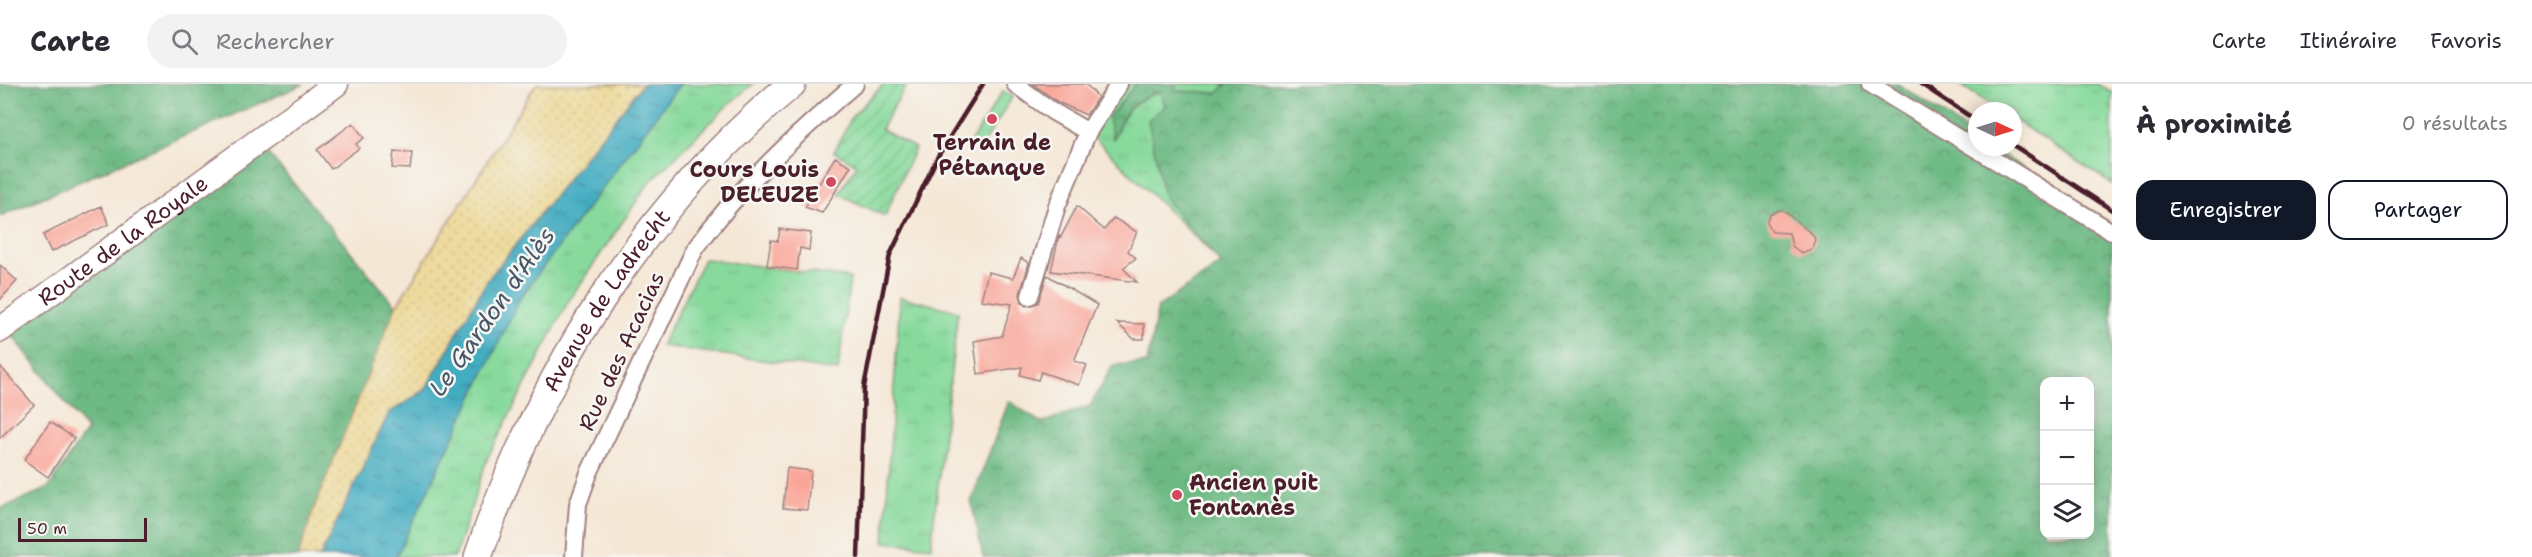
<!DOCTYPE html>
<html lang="fr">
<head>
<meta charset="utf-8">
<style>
  body { margin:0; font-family:"Shantell Sans",sans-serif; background:#f2f2f3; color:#2b2b33 }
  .controls { position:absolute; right:18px; bottom:18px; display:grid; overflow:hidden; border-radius:12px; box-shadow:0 3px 15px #0003 }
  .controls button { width:54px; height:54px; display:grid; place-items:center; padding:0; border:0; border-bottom:2px solid #e1e1e2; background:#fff; color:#2b2b33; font:30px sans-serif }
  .compass { position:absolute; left:1968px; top:18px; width:54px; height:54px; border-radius:50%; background:#fff; box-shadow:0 3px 15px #0003; rotate:94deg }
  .scale { position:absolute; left:18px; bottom:15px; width:129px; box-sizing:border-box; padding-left:6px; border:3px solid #4a1f2b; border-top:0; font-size:16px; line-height:21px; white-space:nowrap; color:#4a1f2b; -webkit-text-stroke:4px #f6f6f2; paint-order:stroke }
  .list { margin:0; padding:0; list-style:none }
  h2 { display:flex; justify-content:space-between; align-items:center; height:78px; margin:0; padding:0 24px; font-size:26px }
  h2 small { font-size:20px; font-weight:400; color:#7c7c81 }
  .actions { display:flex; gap:12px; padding:18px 24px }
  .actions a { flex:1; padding:14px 0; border:2px solid #111827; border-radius:18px; text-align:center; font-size:21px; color:#111827 }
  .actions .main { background:#111827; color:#fff }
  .icon { flex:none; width:33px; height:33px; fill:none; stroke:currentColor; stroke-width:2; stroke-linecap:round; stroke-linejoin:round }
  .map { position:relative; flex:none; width:2112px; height:473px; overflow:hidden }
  header { display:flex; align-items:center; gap:36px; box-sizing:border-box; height:84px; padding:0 30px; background:#fff; border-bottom:2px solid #e1e1e2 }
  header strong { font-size:28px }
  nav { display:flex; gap:33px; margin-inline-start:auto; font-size:21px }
  .search { width:420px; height:54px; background:#f2f2f3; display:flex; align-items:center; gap:15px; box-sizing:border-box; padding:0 21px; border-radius:33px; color:#7c7c81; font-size:22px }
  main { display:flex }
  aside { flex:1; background:#fff }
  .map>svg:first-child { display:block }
  .grass { fill:url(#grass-tufts); stroke:#697c64; stroke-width:1.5 }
  .forest { fill:url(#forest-crowns); stroke:#5c6c58; stroke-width:1.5; fill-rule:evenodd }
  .sand { fill:url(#sand-dots); stroke:#9c7c64; stroke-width:1.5 }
  .garden { fill:url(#garden-furrows); stroke:#697c64; stroke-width:1.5 }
  .pitch { fill:#88da9c; stroke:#697c64; stroke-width:1.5 }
  .water { fill:url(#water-ripples); stroke:#466676; stroke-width:1.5 }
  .building { fill:#faa497 }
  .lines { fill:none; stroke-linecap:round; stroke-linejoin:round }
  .street-casing { stroke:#a08380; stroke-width:20 }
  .secondary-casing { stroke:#a08380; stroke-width:27 }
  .primary-casing { stroke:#a08380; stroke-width:30 }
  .street { stroke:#fff; stroke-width:16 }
  .secondary { stroke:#fff; stroke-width:24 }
  .primary { stroke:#fff; stroke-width:27 }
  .rail { stroke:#4a1f2b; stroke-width:4.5 }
  .poi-dot { fill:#d1495b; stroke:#f6f6f2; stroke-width:2 }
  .labels { text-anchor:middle; stroke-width:5; stroke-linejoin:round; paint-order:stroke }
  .poi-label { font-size:22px; font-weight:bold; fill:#4a1f2b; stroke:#f6f6f2 }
  .street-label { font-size:22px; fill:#4a1f2b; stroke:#f6f6f2 }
  .water-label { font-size:24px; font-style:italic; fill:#475767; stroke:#f6f6f2 }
</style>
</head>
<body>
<header>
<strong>Carte</strong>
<div class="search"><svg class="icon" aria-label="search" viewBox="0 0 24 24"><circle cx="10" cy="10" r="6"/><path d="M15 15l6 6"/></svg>Rechercher</div>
<nav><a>Carte</a><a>Itinéraire</a><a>Favoris</a></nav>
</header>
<main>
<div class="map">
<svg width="2112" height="473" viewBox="0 0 2112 473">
  <defs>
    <pattern id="grass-tufts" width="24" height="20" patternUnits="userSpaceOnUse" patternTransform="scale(1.5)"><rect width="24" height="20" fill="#88da9c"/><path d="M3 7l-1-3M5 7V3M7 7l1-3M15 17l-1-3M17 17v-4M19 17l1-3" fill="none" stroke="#77bb87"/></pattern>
    <pattern id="forest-crowns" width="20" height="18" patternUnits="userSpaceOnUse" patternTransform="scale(1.5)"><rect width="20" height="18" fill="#6eba84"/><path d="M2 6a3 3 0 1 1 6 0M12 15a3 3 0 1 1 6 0" fill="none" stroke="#5c976c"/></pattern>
    <pattern id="sand-dots" width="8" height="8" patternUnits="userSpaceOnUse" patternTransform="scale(1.5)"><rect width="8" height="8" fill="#eeda9e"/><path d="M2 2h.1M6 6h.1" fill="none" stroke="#cebb88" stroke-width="1.8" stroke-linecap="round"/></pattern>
    <pattern id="garden-furrows" width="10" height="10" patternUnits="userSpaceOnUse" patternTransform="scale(1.5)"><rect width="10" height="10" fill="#88da9c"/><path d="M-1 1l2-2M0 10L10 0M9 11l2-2" fill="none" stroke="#77bb87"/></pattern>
    <pattern id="water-ripples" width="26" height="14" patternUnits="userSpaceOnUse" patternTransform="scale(1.5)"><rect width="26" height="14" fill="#42acc1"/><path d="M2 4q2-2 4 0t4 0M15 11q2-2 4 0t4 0" fill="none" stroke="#398b9d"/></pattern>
  </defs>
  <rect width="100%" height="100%" fill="#f6f6f2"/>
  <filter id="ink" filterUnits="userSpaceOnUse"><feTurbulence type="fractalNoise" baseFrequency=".0167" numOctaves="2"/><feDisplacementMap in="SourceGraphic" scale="12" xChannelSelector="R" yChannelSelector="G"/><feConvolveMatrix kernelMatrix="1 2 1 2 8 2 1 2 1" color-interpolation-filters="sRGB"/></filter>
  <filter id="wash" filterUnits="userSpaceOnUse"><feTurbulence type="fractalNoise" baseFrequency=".008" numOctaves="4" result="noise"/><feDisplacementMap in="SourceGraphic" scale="24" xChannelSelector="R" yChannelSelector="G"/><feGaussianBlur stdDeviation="1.35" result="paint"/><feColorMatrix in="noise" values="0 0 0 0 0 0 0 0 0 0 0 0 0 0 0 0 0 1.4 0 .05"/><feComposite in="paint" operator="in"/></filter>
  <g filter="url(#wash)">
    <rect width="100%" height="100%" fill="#f5e7d6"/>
    <path class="grass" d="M 680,0 L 753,0 L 729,20 L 649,99 L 568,218 L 487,375 L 455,473 L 396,473 L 520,214 Z
      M 1128,0 L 1136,0 L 1108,34 L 1114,54 C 1127,23 1129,20 1160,7 L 1165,22 L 1164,113 L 1222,179 L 1088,48 Z
      M 1174,0 L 1226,0 L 1218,9 L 1176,7 Z
      M 1959,0 L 2098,0 L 2112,8 L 2112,100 L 2013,35 L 2013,27 L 2000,27 Z
      M 704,175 L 850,194 L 838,287 L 661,262 Z
      M 900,213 L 958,227 L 931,463 L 884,458 Z"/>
    <path class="forest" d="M 0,0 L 304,0 L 0,132 Z
      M 1136,0 L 1174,0 L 1177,7 L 1218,9 L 1226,0 L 1898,0 L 1977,54 L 1977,63 L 1990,63 L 2112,141 L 2112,473 L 983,473 L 971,417 L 1009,317 L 1041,339 L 1090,322 L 1113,281 L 1147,279 L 1158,223 L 1221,180 L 1164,113 L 1148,36 L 1165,22 L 1160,7 C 1128,20 1127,24 1113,55 L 1108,34 ZM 2044,298 L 2090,298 L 2090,450 L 2044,450 Z
      M 258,57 L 396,222 L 314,424 L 298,473 L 0,473 L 0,425 L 48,404 L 87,346 L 4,241 Z"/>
    <path class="sand" d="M 536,0 L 643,0 L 487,197 L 425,306 L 389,329 L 320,473 L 298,473 L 314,424 L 396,222 Z"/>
    <path class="garden" d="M 884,0 L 907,0 L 881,45 L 915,64 L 885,132 L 838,110 L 857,81 L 834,68 L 853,31 Z"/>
    <path class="pitch" d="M 1003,7 L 1013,12 L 980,65 L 970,59 Z"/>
    <path class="water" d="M 643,0 L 680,0 L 520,214 L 396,473 L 320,473 L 389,329 L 425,306 L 487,197 Z"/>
    <g id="blocks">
      <path class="building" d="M 1033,0 L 1086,0 L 1098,13 L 1086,31 L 1058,18 Z
        M 353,39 L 364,54 L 356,60 L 359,64 L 331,85 L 317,66 Z
        M 394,68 L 412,69 L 410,85 L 392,84 Z
        M 835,73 L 851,82 L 822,129 L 805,123 Z
        M 101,122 L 109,140 L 51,168 L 43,151 Z
        M 1077,122 L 1104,146 L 1114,134 L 1137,148 L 1128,167 L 1136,174 L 1123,184 L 1137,198 L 1051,187 L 1059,152 L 1061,153 Z
        M 1779,126 L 1783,126 L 1812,150 L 1815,155 L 1812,165 L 1801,169 L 1792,162 L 1789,149 L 1772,148 L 1768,142 L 1767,136 L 1770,130 Z
        M 780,145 L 811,149 L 809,166 L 800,164 L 797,186 L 767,182 L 771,156 L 778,157 Z
        M 1021,174 L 1029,179 L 1020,210 L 1022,219 L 1026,222 L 1038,219 L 1047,191 L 1097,221 L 1074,277 L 1087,281 L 1079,301 L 1041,288 L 1038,296 L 1020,291 L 1022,283 L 978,290 L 974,257 L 1002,252 L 1012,220 L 981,216 L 988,188 L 1013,194 Z
        M 0,181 L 17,197 L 0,216 Z
        M 1117,239 L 1144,240 L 1144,255 L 1134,255 Z
        M 0,282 L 34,321 L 0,354 Z
        M 50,338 L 74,354 L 48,393 L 24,376 Z
        M 787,384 L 811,387 L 807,426 L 783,424 Z"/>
    </g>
  </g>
  <g filter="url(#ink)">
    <use href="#blocks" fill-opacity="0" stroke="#a08380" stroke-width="1.5"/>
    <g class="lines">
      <g class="street-casing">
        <path id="street" d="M 1015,0 L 1052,27 L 1088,48
          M 1870,0 L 2112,148
          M 1030,212 L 1057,122 L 1088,48 L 1119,0
          M 574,473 L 578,420 L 589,389 L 695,165 C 740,102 797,50 855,0"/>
      </g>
      <g class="secondary-casing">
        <g id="secondary">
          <path id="s1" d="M 0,246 L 336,0"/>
        </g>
      </g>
      <g class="primary-casing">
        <g id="primary">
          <path id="s2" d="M 478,473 C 539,292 643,123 792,0"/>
        </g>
      </g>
      <use href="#street" class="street"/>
      <use href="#secondary" class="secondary"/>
      <use href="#primary" class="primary"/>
      <path class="rail" d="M 1921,0 L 1977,37
        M 2013,61 L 2112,126
        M 858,473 L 864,303 L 890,171 L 938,72 L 983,0"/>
    </g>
  </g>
  <g class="poi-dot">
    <circle cx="992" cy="35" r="6"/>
    <circle cx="831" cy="98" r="6"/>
    <circle cx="1177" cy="411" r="6"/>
  </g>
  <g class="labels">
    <g class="poi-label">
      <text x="992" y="66">Terrain de<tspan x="992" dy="25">Pétanque</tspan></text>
      <text x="819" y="93" text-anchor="end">Cours Louis<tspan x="819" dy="25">DELEUZE</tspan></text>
      <text x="1189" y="406" text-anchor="start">Ancien puit<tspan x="1189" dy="25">Fontanès</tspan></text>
    </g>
    <g class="street-label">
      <text dy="8" stroke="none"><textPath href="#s1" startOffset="152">Route de la Royale</textPath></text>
      <text dy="8" stroke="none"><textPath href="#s2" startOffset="288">Avenue de Ladrecht</textPath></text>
      <text transform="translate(621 267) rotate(-65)" y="8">Rue des Acacias</text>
    </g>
    <g class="water-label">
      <text transform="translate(492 228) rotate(-55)" y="8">Le Gardon d'Alès</text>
    </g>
  </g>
</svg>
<div class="controls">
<button>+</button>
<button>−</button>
<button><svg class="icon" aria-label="layers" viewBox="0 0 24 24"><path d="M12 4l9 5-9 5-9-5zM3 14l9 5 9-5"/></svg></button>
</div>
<svg class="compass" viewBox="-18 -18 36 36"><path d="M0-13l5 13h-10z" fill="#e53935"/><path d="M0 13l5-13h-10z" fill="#7c7c81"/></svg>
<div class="scale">50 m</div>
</div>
<aside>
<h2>À proximité<small>0 résultats</small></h2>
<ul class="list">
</ul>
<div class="actions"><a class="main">Enregistrer</a><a>Partager</a></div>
</aside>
</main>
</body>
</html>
